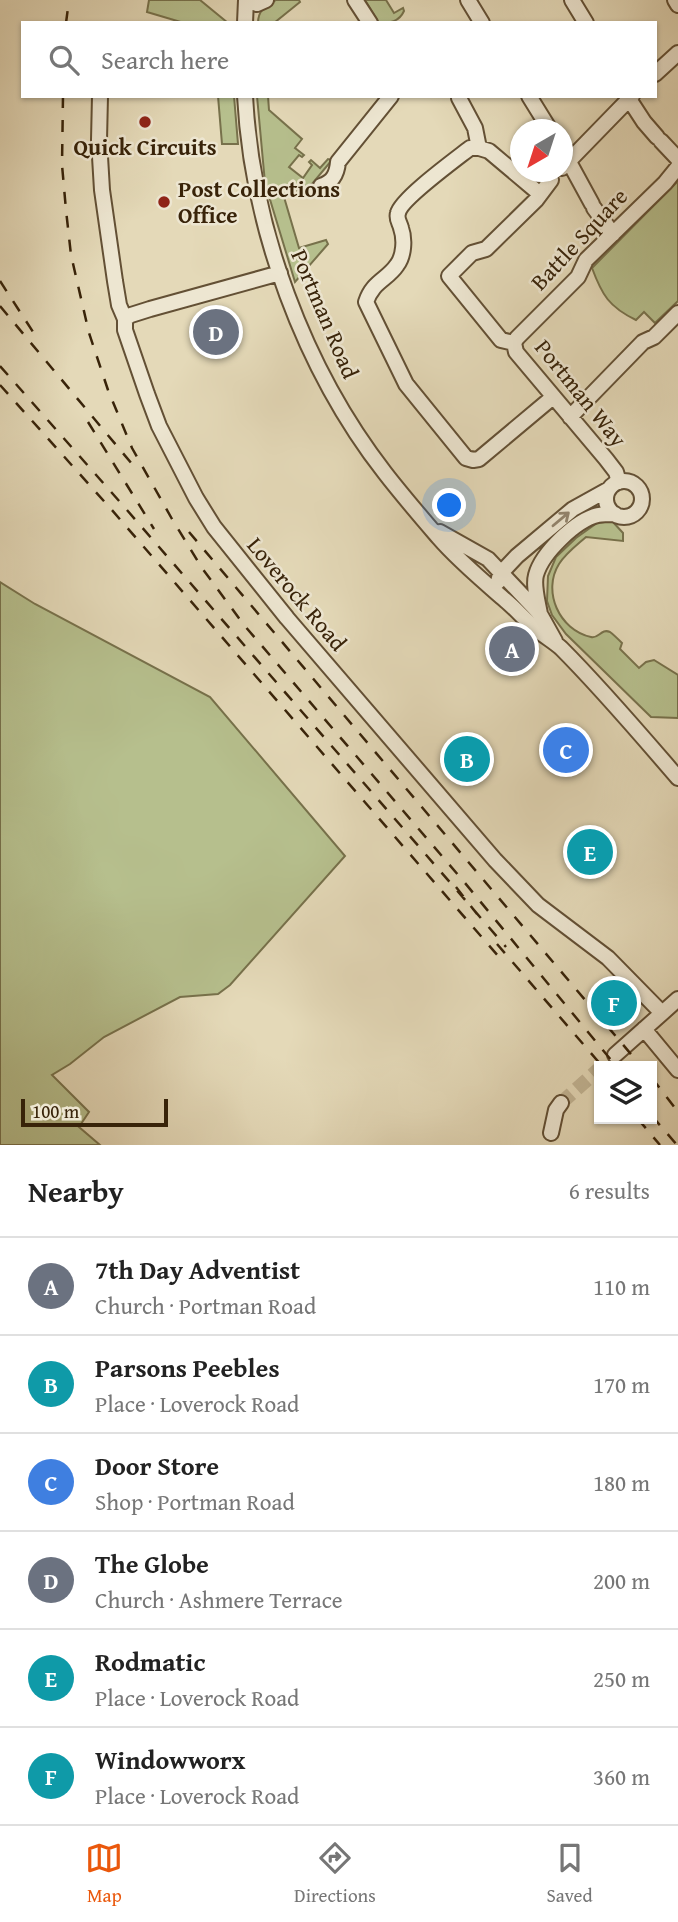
<!DOCTYPE html>
<html lang="en">
<head>
<meta charset="utf-8">
<style>
  body { margin:0; font-family:"Gentium Book Plus",serif; background:#f6f6f6; color:#222 }
  .controls { position:absolute; right:21px; bottom:21px; display:grid; overflow:hidden; border-radius:0px; box-shadow:0 2px 5px #0004 }
  .controls button { width:63px; height:63px; display:grid; place-items:center; padding:0; border:0; border-bottom:2px solid #e0e0e0; background:#fff; color:#222; font:35px sans-serif }
  .compass { position:absolute; left:510px; top:119px; width:63px; height:63px; border-radius:50%; background:#fff; box-shadow:0 2px 5px #0004; rotate:219deg }
  .scale { position:absolute; left:21px; bottom:18px; width:147px; box-sizing:border-box; padding-left:7px; border:4px solid #382309; border-top:0; font-size:19px; line-height:24px; white-space:nowrap; color:#382309; -webkit-text-stroke:5px #ede6d1; paint-order:stroke }
  .you { position:absolute; left:450px; top:506px; width:24px; height:24px; margin:-18px; border:5px solid #fff; border-radius:50%; background:#1a73e8; box-shadow:0 0 0 10px #1a73e833 }
  .badge { display:grid; place-items:center; width:46px; height:46px; border-radius:50%; background:#ea580c; color:#fff; font-size:23px; font-weight:700 }
  .pin { position:absolute; translate:-50% -50%; border:4px solid #fff; box-shadow:0 2px 7px #0006 }
  .list { margin:0; padding:0; list-style:none }
  h2 { display:flex; justify-content:space-between; align-items:center; height:91px; margin:0; padding:0 28px; font-size:30px }
  h2 small { font-size:23px; font-weight:400; color:#767676 }
  .list li { display:grid; grid-template-columns:46px 1fr auto; gap:21px; align-items:center; box-sizing:border-box; height:98px; padding:0 28px; border-top:2px solid #e0e0e0 }
  .list b { display:block; font-size:26px; white-space:nowrap }
  .list p { margin:0; font-size:23px; white-space:nowrap; color:#767676 }
  .list em { font-size:23px; font-style:normal; color:#767676 }
  .icon { flex:none; width:38px; height:38px; fill:none; stroke:currentColor; stroke-width:2; stroke-linecap:round; stroke-linejoin:round }
  .map { position:relative; flex:none; width:678px; height:1145px; overflow:hidden }
  .search { position:absolute; background:#fff; box-shadow:0 2px 5px #0004; left:21px; right:21px; top:21px; height:77px; display:flex; align-items:center; gap:18px; box-sizing:border-box; padding:0 24px; border-radius:0px; color:#767676; font-size:26px }
  .sheet { height:679px; background:#fff }
  nav { display:flex; justify-content:space-around; align-items:center; box-sizing:border-box; height:98px; border-top:2px solid #e0e0e0; background:#fff; font-size:19px; color:#767676 }
  nav a { display:grid; justify-items:center; gap:4px }
  nav .on { color:#ea580c }
  .map>svg:first-child { display:block }
  .green { fill:#b6bf8d; stroke:#77714b; stroke-width:2 }
  .lines { fill:none; stroke-linecap:round; stroke-linejoin:round }
  .minor-tunnel { stroke:#c2b595; stroke-width:14; stroke-dasharray:14 7; stroke-linecap:butt }
  .minor-casing { stroke:#635035; stroke-width:18 }
  .minor { stroke:#ede6d1; stroke-width:14 }
  .rail { stroke:#382309; stroke-width:2.5; stroke-dasharray:12 12; stroke-linecap:butt }
  .oneway { stroke:#92846d }
  .poi-dot { fill:#8f2418; stroke:#ede6d1; stroke-width:2.5 }
  .labels { text-anchor:middle; stroke-width:5; stroke-linejoin:round; paint-order:stroke }
  .poi-label { font-size:23px; font-weight:bold; fill:#382309; stroke:#ede6d1 }
  .street-label { font-size:23px; fill:#382309; stroke:#ede6d1 }
</style>
</head>
<body>
<div class="map">
<svg width="678" height="1145" viewBox="0 0 678 1145">
  <rect width="100%" height="100%" fill="#e4d9b8"/>
  <filter id="stains"><feTurbulence type="fractalNoise" baseFrequency=".00286" numOctaves="4"/><feColorMatrix values="0 0 0 0 .2 0 0 0 0 .09 0 0 0 0 .02 0 0 0 .5 -.17"/></filter>
  <radialGradient id="worn" r=".72"><stop offset=".6" stop-color="#630" stop-opacity="0"/><stop offset="1" stop-color="#630" stop-opacity=".3"/></radialGradient>
  <path class="green" d="M 149,0 L 200,0 L 228,23 L 184,23 L 147,12 Z
    M 276,0 L 299,0 L 300,2 L 274,23 L 258,23 C 258,10 266,6 276,0 Z
    M 365,0 L 386,0 L 394,13 L 403,8 L 404,11 C 399,22 390,23 379,23 Z
    M 218,96 L 234,96 L 238,144 L 222,144 Z
    M 257,96 L 268,96 L 269,110 L 302,139 L 295,148 L 304,155 L 302,157 L 299,155 L 289,167 L 303,178 L 312,165 L 309,162 L 311,160 L 320,168 L 328,159 L 332,160 L 312,184 L 284,197 L 299,248 L 326,240 L 328,244 L 295,282 L 265,183 Z
    M 678,181 L 678,301 L 655,323 L 644,312 L 636,320 C 609,307 602,295 592,268 Z
    M 612,521 L 623,533 L 623,541 L 586,537 C 577,545 566,553 559,564 C 542,591 559,630 591,637 C 599,639 601,628 610,632 C 614,635 619,640 622,643 L 620,649 L 639,668 L 646,662 L 654,660 L 678,675 L 678,718 L 651,717 L 566,634 L 552,615 L 547,601 L 548,576 L 556,557 L 576,538 L 597,523 Z
    M 0,582 L 35,604 L 210,697 L 345,856 L 230,985 L 218,994 L 180,997 L 104,1037 L 70,1064 L 52,1075 L 89,1112 L 79,1127 L 100,1145 L 0,1145 Z"/>
  <g class="lines">
    <path class="minor-tunnel" d="M 561,1103 L 599,1069"/>
    <g class="minor-casing">
      <path id="minor" d="M 248,0 L 257,4 L 266,0
        M 355,0 L 370,23
        M 468,0 L 482,23
        M 572,0 L 586,23
        M 675,0 L 678,5
        M 245,23 L 246,0
        M 655,74 L 678,53
        M 100,96 L 99,140 L 102,190 L 115,281 L 119,305 L 125,319 L 125,330 L 147,394 L 159,426 L 196,498 L 214,527 L 287,618 L 495,860 L 538,905 L 608,958 L 662,1013
        M 245,96 C 252,228 304,369 385,473 C 402,495 421,517 439,538 C 459,561 482,580 505,600 C 516,609 525,620 536,629 C 544,636 553,641 561,648 C 602,689 640,734 678,778
        M 529,96 L 550,130
        M 459,98 L 475,128 L 479,148
        M 629,99 L 644,122 L 657,137
        M 661,141 L 678,159
        M 562,149 L 592,204
        M 562,168 L 632,96
        M 551,180 L 536,200 L 486,249 L 472,253 L 449,276 L 501,340 L 514,343 L 516,352 L 606,459 L 616,472 L 619,482
        M 321,186 C 333,182 337,174 338,162 L 391,96
        M 540,194 L 489,151 L 479,148 L 470,148 C 456,159 401,199 398,213 C 396,219 400,223 401,228 C 405,239 404,256 397,265 C 387,280 373,281 366,302 L 406,384 L 466,458 L 473,460 L 479,459 L 553,397
        M 594,208 L 613,234
        M 125,319 L 131,315 L 150,309 L 280,273
        M 514,343 L 517,338 L 578,277 L 586,260 L 665,183 L 678,167
        M 570,417 L 643,342 L 654,337 L 678,313
        M606 499a18 18 0 1 1 36 0a18 18 0 1 1-36 0Z
        M 440,532 L 488,559 L 540,614 L 555,641
        M 498,582 L 500,574 L 517,556 L 573,509 L 609,489
        M 540,614 C 538,602 533,586 536,575 C 542,553 576,520 598,515 C 603,514 610,514 615,514
        M 644,1029 L 678,1070
        M 615,1055 L 678,999
        M 551,1133 L 556,1110 L 561,1103"/>
    </g>
    <use href="#minor" class="minor"/>
    <path class="rail" d="M 66,23 L 69,0
      M 63,96 L 62,165 L 66,210 L 71,255 L 89,333 L 108,390 L 132,448 L 172,519 L 202,568 L 244,625 L 465,883 L 616,1066
      M 0,281 L 37,338
      M 0,306 L 137,470
      M 0,366 L 120,502 L 506,947
      M 0,385 L 111,509 L 499,957
      M 88,422 L 154,529
      M 189,532 L 641,1066
      M 456,887 L 477,914
      M 497,944 L 602,1066
      M 652,1078 L 678,1112
      M 652,1116 L 677,1145
      M 638,1119 L 660,1145"/>
  </g>
  <defs><path id="oneway-shaft" d="M-6 0H5M1.5-3L5.5 0L1.5 3" fill="none" stroke-width="1.6" stroke-linecap="round" stroke-linejoin="round" transform="scale(1.75)"/></defs>
  <use class="oneway" href="#oneway-shaft" transform="translate(561 519) rotate(-40)"/>
  <g class="poi-dot">
    <circle cx="145" cy="122" r="7"/>
    <circle cx="164" cy="202" r="7"/>
  </g>
  <g class="labels">
    <g class="poi-label">
      <text x="145" y="155">Quick Circuits</text>
      <text x="178" y="197" text-anchor="start">Post Collections<tspan x="178" dy="26">Office</tspan></text>
    </g>
    <g class="street-label">
      <text transform="translate(579 239) rotate(-47)" y="8">Battle Square</text>
      <text transform="translate(325 314) rotate(67)" y="8">Portman Road</text>
      <text transform="translate(581 393) rotate(51)" y="8">Portman Way</text>
      <text transform="translate(297 594) rotate(50)" y="8">Loverock Road</text>
    </g>
  </g>
  <rect width="100%" height="100%" filter="url(#stains)"/>
  <rect width="100%" height="100%" fill="url(#worn)"/>
</svg>
<div class="controls">
<button><svg class="icon" aria-label="layers" viewBox="0 0 24 24"><path d="M12 4l9 5-9 5-9-5zM3 14l9 5 9-5"/></svg></button>
</div>
<svg class="compass" viewBox="-18 -18 36 36"><path d="M0-13l5 13h-10z" fill="#e53935"/><path d="M0 13l5-13h-10z" fill="#767676"/></svg>
<div class="scale">100 m</div>
<div class="you"></div>
<div class="pin badge" style="left:512px;top:649px;background:#6b7280">A</div>
<div class="pin badge" style="left:467px;top:759px;background:#0f9aa8">B</div>
<div class="pin badge" style="left:566px;top:750px;background:#3f7fe0">C</div>
<div class="pin badge" style="left:216px;top:332px;background:#6b7280">D</div>
<div class="pin badge" style="left:590px;top:852px;background:#0f9aa8">E</div>
<div class="pin badge" style="left:614px;top:1003px;background:#0f9aa8">F</div>
<div class="search"><svg class="icon" aria-label="search" viewBox="0 0 24 24"><circle cx="10" cy="10" r="6"/><path d="M15 15l6 6"/></svg>Search here</div>
</div>
<section class="sheet">
<h2>Nearby<small>6 results</small></h2>
<ul class="list">
<li><span class="badge" style="background:#6b7280">A</span><div><b>7th Day Adventist</b><p>Church · Portman Road</p></div><em>110 m</em></li>
<li><span class="badge" style="background:#0f9aa8">B</span><div><b>Parsons Peebles</b><p>Place · Loverock Road</p></div><em>170 m</em></li>
<li><span class="badge" style="background:#3f7fe0">C</span><div><b>Door Store</b><p>Shop · Portman Road</p></div><em>180 m</em></li>
<li><span class="badge" style="background:#6b7280">D</span><div><b>The Globe</b><p>Church · Ashmere Terrace</p></div><em>200 m</em></li>
<li><span class="badge" style="background:#0f9aa8">E</span><div><b>Rodmatic</b><p>Place · Loverock Road</p></div><em>250 m</em></li>
<li><span class="badge" style="background:#0f9aa8">F</span><div><b>Windowworx</b><p>Place · Loverock Road</p></div><em>360 m</em></li>
</ul>
</section>
<nav>
<a class="on"><svg class="icon" aria-label="map" viewBox="0 0 24 24"><path d="M3 6l6-2 6 2 6-2v14l-6 2-6-2-6 2zM9 4v14M15 6v14"/></svg>Map</a>
<a><svg class="icon" aria-label="directions" viewBox="0 0 24 24"><path d="M12 3l9 9-9 9-9-9zM9 14v-3h6M13 9l2 2-2 2"/></svg>Directions</a>
<a><svg class="icon" aria-label="saved" viewBox="0 0 24 24"><path d="M7 4h10v16l-5-4-5 4z"/></svg>Saved</a>
</nav>
</body>
</html>
